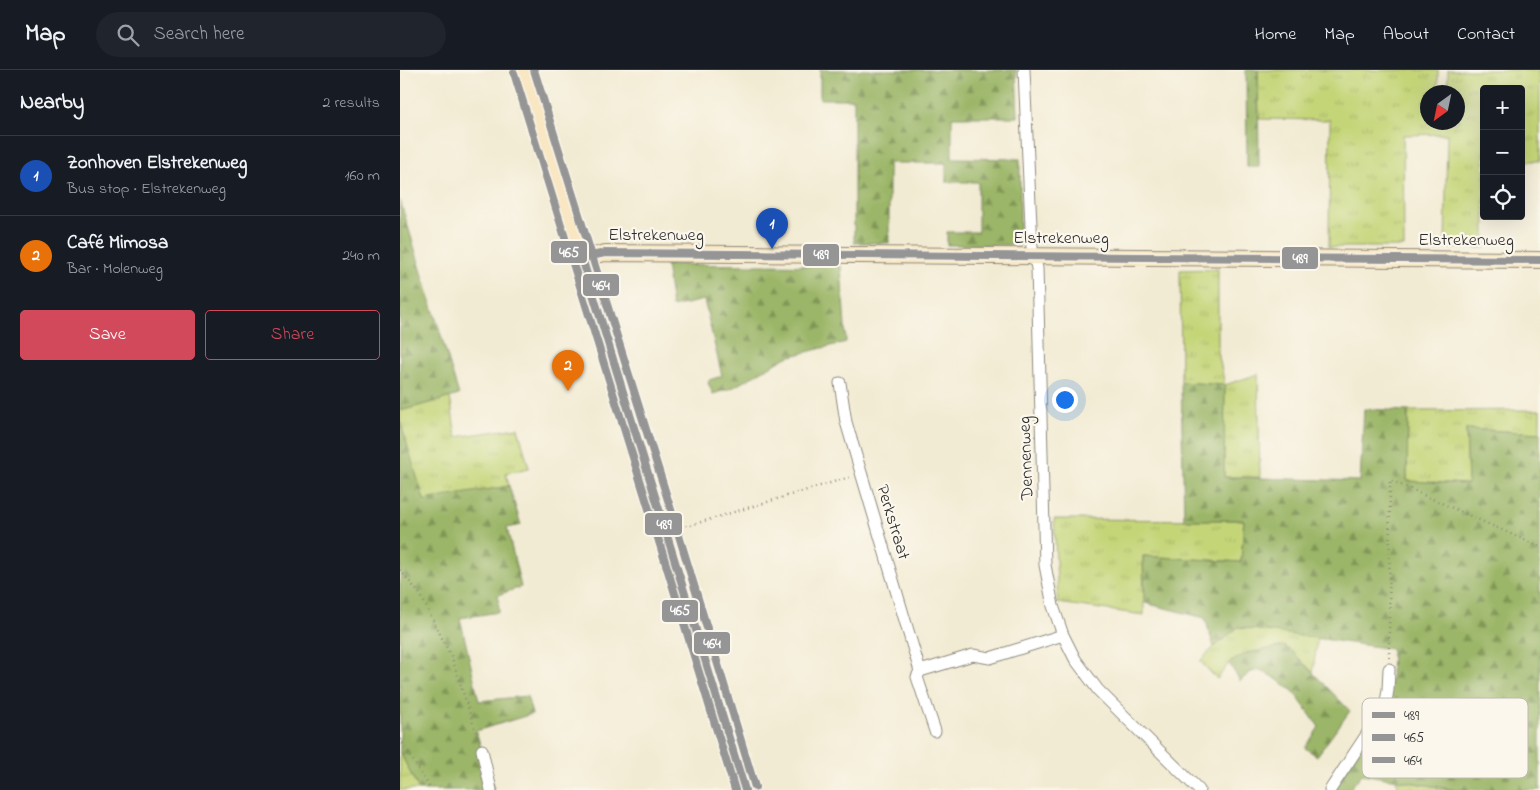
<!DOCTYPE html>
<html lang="en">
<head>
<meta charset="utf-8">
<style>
  body { margin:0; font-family:"Indie Flower",sans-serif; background:#20242c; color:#f1f3f6 }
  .controls { position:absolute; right:15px; top:15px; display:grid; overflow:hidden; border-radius:5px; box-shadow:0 5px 20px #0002 }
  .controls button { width:45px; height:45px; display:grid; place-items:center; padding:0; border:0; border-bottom:1px solid #363941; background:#171b24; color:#f1f3f6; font:25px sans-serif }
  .compass { position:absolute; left:1020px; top:15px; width:45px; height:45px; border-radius:50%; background:#171b24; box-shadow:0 5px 20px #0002; rotate:213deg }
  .you { position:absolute; left:664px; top:329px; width:18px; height:18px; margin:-12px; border:4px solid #fff; border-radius:50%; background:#1a73e8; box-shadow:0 0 0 8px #1a73e833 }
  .badge { display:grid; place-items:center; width:32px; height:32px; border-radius:50%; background:#d1495b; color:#fff; font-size:16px; font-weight:700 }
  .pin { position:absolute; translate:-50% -41px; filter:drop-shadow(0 1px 2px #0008) }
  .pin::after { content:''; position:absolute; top:26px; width:18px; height:15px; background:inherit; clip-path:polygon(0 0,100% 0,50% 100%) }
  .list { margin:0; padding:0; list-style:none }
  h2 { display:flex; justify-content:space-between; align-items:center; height:65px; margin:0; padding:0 20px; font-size:21px }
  h2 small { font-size:16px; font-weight:400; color:#9ea1a6 }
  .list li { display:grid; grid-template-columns:32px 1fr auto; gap:15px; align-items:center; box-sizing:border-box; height:80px; padding:0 20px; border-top:1px solid #363941 }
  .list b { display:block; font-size:19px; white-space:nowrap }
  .list p { margin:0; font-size:16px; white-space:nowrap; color:#9ea1a6 }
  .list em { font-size:16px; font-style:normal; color:#9ea1a6 }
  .actions { display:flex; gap:10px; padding:15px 20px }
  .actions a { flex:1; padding:11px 0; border:1px solid #d1495b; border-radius:5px; text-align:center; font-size:18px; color:#d1495b }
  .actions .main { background:#d1495b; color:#fff }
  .icon { flex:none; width:28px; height:28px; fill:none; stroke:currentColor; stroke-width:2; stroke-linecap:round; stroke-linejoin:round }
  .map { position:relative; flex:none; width:1140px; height:720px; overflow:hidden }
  header { display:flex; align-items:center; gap:30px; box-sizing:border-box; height:70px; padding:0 25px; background:#171b24; border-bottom:1px solid #363941 }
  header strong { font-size:24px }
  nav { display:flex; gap:28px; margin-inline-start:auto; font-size:18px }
  .search { width:350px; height:45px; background:#20242c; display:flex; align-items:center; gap:12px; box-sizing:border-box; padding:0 18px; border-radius:28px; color:#9ea1a6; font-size:19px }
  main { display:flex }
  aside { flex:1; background:#171b24 }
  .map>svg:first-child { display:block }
  .grass { fill:url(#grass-tufts); stroke:#788052 }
  .forest { fill:url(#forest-firs); stroke:#63704a }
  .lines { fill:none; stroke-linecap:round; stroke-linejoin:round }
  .street-casing { stroke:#8e8b7f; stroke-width:13 }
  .secondary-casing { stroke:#8e8b7f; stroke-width:18 }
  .path { stroke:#8e8b7f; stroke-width:2.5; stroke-dasharray:1 4; stroke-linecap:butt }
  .street { stroke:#fff; stroke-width:11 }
  .secondary { stroke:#f9e7c3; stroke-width:16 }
  .bus-1-casing { stroke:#fbf7ec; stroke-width:11 }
  .bus-2-casing { stroke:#fbf7ec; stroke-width:11 }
  .bus-3-casing { stroke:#fbf7ec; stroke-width:11 }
  .bus-1 { stroke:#959595; stroke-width:8 }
  .bus-2 { stroke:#959595; stroke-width:8 }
  .bus-3 { stroke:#959595; stroke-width:8 }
  .labels { text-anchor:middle; stroke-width:4.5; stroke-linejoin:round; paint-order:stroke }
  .street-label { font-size:18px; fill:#2b2b2b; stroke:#fbf7ec }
  .key { fill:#fbf7ec; stroke:#bdbab2; stroke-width:1 }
  .key-label { font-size:14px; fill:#2b2b2b }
  .line-badge { stroke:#fbf7ec; stroke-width:2 }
  .badge-label { font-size:14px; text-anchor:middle; font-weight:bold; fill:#fff }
</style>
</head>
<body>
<header>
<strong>Map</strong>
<div class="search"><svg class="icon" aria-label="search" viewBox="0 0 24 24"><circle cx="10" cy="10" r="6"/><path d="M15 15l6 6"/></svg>Search here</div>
<nav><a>Home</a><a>Map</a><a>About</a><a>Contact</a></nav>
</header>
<main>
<aside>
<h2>Nearby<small>2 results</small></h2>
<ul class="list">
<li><span class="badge" style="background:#1a4fb4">1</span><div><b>Zonhoven Elstrekenweg</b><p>Bus stop · Elstrekenweg</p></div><em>160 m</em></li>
<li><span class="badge" style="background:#e8710a">2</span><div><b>Café Mimosa</b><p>Bar · Molenweg</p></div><em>240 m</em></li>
</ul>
<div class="actions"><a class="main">Save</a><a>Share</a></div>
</aside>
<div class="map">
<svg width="1140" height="720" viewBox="0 0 1140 720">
  <defs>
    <pattern id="grass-tufts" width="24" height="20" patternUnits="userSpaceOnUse" patternTransform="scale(1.25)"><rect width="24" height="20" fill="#c4d578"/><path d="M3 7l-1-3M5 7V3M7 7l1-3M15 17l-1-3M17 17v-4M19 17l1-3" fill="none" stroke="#a9b768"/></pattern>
    <pattern id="forest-firs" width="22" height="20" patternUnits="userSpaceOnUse" patternTransform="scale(1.25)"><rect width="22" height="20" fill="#9bb668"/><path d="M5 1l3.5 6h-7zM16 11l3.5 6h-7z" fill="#7f9456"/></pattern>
  </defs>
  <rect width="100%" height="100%" fill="#fbf7ec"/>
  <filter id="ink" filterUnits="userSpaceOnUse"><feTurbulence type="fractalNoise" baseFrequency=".02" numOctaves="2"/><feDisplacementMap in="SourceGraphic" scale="10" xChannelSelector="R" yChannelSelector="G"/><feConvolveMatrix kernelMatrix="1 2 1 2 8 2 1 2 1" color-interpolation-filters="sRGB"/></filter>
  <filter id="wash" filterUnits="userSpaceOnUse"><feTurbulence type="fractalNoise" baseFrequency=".0096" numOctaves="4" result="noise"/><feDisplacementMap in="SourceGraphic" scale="20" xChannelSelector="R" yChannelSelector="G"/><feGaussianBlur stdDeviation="1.12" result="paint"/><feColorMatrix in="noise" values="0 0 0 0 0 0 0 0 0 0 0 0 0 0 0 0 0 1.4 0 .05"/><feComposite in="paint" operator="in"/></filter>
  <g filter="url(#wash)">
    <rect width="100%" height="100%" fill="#f2ebd3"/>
    <path class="grass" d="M 858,0 L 1038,0 L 1038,22 L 1028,22 L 1028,52 L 1058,52 L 1058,22 L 1048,22 L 1048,0 L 1140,0 L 1140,91 L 1121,91 L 1121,19 L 1084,19 L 1085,178 L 1045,178 L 1047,64 L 1003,65 L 1004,177 L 929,177 L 930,50 L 859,49 Z
      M 818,199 L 818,282 L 825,315 L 858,304 L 860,407 L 824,407 L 825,315 L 781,312 L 780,200 Z
      M 50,327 L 56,367 L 118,358 L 129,398 L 106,403 L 109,416 L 24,431 L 0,351 L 0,341 Z
      M 1140,340 L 1140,363 L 1066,359 L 1068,414 L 1007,411 L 1008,341 Z
      M 654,449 L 844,450 L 841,492 L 743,486 L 744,545 L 658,533 Z
      M 838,557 L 917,568 L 913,603 L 894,583 L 829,593 L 817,609 L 800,591 L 814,577 Z
      M 0,682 L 19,720 L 0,720 Z
      M 996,710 L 1056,720 L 1000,720 Z"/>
    <path class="forest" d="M 420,0 L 616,0 L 618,47 L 552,47 L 552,88 L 620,89 L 620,175 L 547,175 L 547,162 L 578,162 L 578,112 L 546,112 L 546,93 L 489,93 L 489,173 L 454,173 L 454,29 L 420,29 Z
      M 846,0 L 858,0 L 859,97 L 847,97 Z
      M 0,130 L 59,325 L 0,341 Z
      M 266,194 L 441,196 L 446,272 L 387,287 L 332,318 L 313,324 L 308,313 L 309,310 L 322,306 L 304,230 L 272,237 Z
      M 781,312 L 825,315 L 824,407 L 960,411 L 964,339 L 1008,341 L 1007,411 L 1068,414 L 1066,359 L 1140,363 L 1140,720 L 1056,720 L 962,704 L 949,720 L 933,720 L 980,648 L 991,610 L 992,579 L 838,557 L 814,577 L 805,548 L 745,533 L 743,486 L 841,492 L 844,450 L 784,450 Z
      M 0,351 L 24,430 L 109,416 L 121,455 L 107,458 L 121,517 L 98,525 L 99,542 L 60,548 L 79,631 L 127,626 L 132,644 L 76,661 L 94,720 L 19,720 L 0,682 Z
      M 884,576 L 894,583 L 950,641 L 917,686 L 905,678 L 919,657 L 893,621 L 875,608 L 860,600 L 851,602 L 840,611 L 829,593 L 847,583 Z"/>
  </g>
  <g filter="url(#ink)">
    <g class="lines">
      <g class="street-casing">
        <path id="street" d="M 624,0 L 632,178 L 637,198 L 645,495 L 653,536 L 663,565 L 675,589 L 698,620 L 799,720
          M 440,313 L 446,352 L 520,601
          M 535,661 L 517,607 L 520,601 L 573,585 L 590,588 L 663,565
          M 82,680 L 91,720
          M 930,720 L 979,646 L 986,632 L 988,620 L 989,599"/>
      </g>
      <g class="secondary-casing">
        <path id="secondary" d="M 124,0 L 267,462 L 345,720
          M 182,188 L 205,183 L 1140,190"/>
      </g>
      <path class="path" d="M 281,458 L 450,407
        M 0,500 L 20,524 L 52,588 L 78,669
        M 989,588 L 990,410 L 1140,477
        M 0,669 L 31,720"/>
      <use href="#street" class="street"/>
      <use href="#secondary" class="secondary"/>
      <g class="bus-1-casing">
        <path id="bus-1" d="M 182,188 L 205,183 L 1140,190
          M 182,188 L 345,720"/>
      </g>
      <g class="bus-2-casing">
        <path id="bus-2" d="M 114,3 L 257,465 L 335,720"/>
      </g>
      <g class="bus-3-casing">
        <path id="bus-3" d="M 134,0 L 277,459 L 355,717"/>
      </g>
      <use href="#bus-1" class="bus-1"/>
      <use href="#bus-2" class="bus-2"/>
      <use href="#bus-3" class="bus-3"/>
    </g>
  </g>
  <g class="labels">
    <g class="street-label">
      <text x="256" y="170">Elstrekenweg</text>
      <text x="661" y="173">Elstrekenweg</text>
      <text x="1066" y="175">Elstrekenweg</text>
      <text transform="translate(625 388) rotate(-92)" y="6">Dennenweg</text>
      <text transform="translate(494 452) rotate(73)" y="6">Perkstraat</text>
    </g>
  </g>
  <rect x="962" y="628" width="166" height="80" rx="8" class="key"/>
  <rect x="972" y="642" width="23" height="6" fill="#959595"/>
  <rect x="972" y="664" width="23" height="7" fill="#959595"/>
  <rect x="972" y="687" width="23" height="6" fill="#959595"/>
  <g class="key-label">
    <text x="1004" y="650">489</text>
    <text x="1004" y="672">465</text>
    <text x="1004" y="695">464</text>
  </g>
  <g class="line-badge">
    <rect x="150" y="170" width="38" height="24" rx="5" fill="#959595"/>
    <rect x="402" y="173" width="38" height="24" rx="5" fill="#959595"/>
    <rect x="881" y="176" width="38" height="24" rx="5" fill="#959595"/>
    <rect x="182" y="203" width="38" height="24" rx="5" fill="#959595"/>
    <rect x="244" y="442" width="39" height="24" rx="5" fill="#959595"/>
    <rect x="261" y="529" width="38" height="24" rx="5" fill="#959595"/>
    <rect x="293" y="561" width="38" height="24" rx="5" fill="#959595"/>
  </g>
  <g class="badge-label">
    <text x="169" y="187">465</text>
    <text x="421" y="189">489</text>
    <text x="900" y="193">489</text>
    <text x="201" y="220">464</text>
    <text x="264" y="459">489</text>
    <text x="280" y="545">465</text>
    <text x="312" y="578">464</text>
  </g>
</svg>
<div class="controls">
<button>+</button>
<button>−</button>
<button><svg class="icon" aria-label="locate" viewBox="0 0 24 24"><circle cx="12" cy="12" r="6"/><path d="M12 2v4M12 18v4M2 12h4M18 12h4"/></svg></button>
</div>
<svg class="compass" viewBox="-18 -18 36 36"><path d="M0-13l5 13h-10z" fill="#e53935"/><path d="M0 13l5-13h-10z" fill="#9ea1a6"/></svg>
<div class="you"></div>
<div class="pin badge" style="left:372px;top:179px;background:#1a4fb4">1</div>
<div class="pin badge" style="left:168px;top:321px;background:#e8710a">2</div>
</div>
</main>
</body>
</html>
